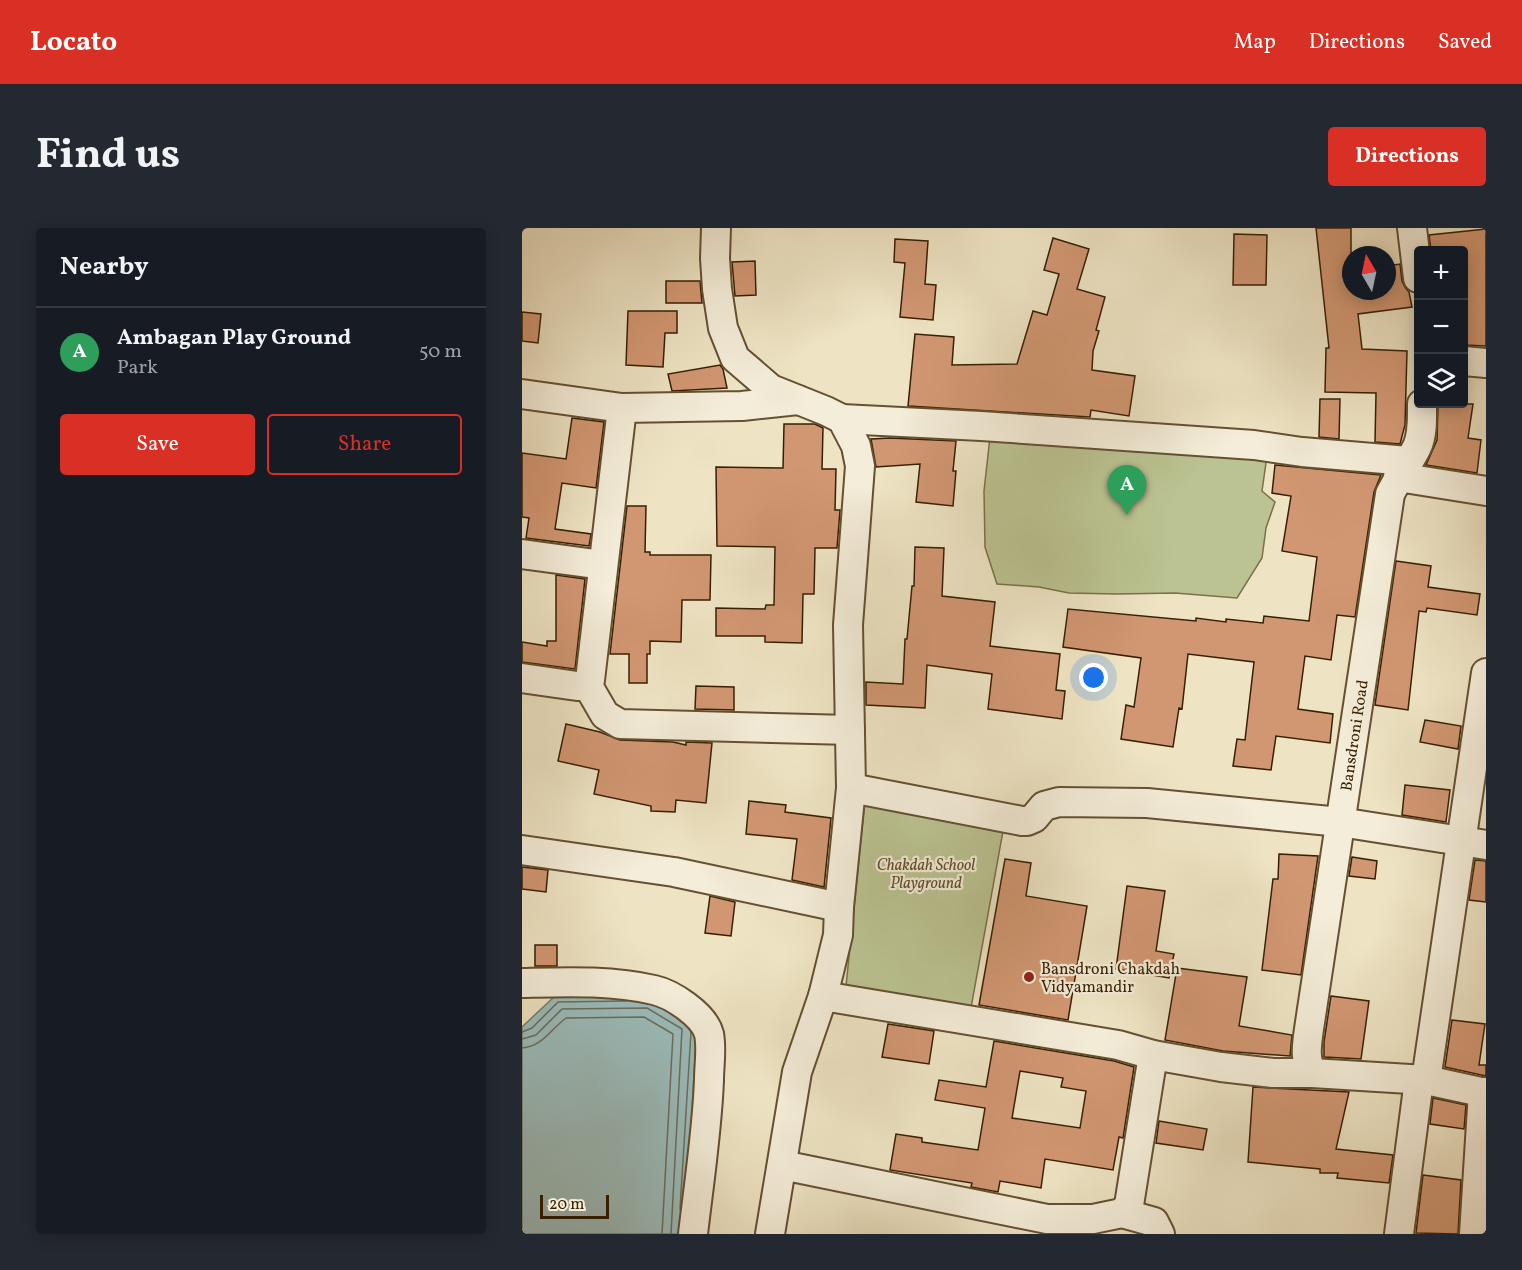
<!DOCTYPE html>
<html lang="en">
<head>
<meta charset="utf-8">
<style>
  body { margin:0; font-family:Vollkorn,serif; background:#242831; color:#f1f3f6 }
  .controls { position:absolute; right:18px; top:18px; display:grid; overflow:hidden; border-radius:6px; box-shadow:0 3px 15px #0003 }
  .controls button { width:54px; height:54px; display:grid; place-items:center; padding:0; border:0; border-bottom:2px solid #363941; background:#171b24; color:#f1f3f6; font:30px sans-serif }
  .compass { position:absolute; left:820px; top:18px; width:54px; height:54px; border-radius:50%; background:#171b24; box-shadow:0 3px 15px #0003; rotate:351deg }
  .scale { position:absolute; left:18px; bottom:15px; width:69px; box-sizing:border-box; padding-left:6px; border:3px solid #371f00; border-top:0; font-size:16px; line-height:21px; white-space:nowrap; color:#371f00; -webkit-text-stroke:4px #f4edd9; paint-order:stroke }
  .you { position:absolute; left:572px; top:450px; width:21px; height:21px; margin:-15px; border:4px solid #fff; border-radius:50%; background:#1a73e8; box-shadow:0 0 0 9px #1a73e833 }
  .badge { display:grid; place-items:center; width:39px; height:39px; border-radius:50%; background:#d93025; color:#fff; font-size:20px; font-weight:700 }
  .pin { position:absolute; translate:-50% -50px; filter:drop-shadow(0 2px 3px #0008) }
  .pin::after { content:''; position:absolute; top:32px; width:21px; height:18px; background:inherit; clip-path:polygon(0 0,100% 0,50% 100%) }
  .list { margin:0; padding:0; list-style:none }
  h2 { display:flex; justify-content:space-between; align-items:center; height:78px; margin:0; padding:0 24px; font-size:26px }
  h2 small { font-size:20px; font-weight:400; color:#9ea1a6 }
  .list li { display:grid; grid-template-columns:39px 1fr auto; gap:18px; align-items:center; box-sizing:border-box; height:90px; padding:0 24px; border-top:2px solid #363941 }
  .list b { display:block; font-size:22px; white-space:nowrap }
  .list p { margin:0; font-size:20px; white-space:nowrap; color:#9ea1a6 }
  .list em { font-size:20px; font-style:normal; color:#9ea1a6 }
  .actions { display:flex; gap:12px; padding:18px 24px }
  .actions a { flex:1; padding:14px 0; border:2px solid #d93025; border-radius:6px; text-align:center; font-size:21px; color:#d93025 }
  .actions .main { background:#d93025; color:#fff }
  .icon { flex:none; width:33px; height:33px; fill:none; stroke:currentColor; stroke-width:2; stroke-linecap:round; stroke-linejoin:round }
  .map { position:relative; flex:none; width:964px; height:1006px; overflow:hidden; border-radius:6px }
  header { display:flex; align-items:center; gap:36px; box-sizing:border-box; height:84px; padding:0 30px; background:#d93025; color:#fff }
  header strong { font-size:28px }
  nav { display:flex; gap:33px; margin-inline-start:auto; font-size:21px }
  .intro { display:flex; align-items:center; justify-content:space-between; box-sizing:border-box; height:144px; padding:0 36px }
  h1 { margin:0; font-size:42px }
  .button { padding:15px 27px; border-radius:6px; background:#d93025; color:#fff; font-size:21px; font-weight:700 }
  main { display:flex; gap:36px; padding:0 36px }
  aside { flex:1; background:#171b24; border-radius:6px; box-shadow:0 3px 15px #0003 }
  .map>svg:first-child { display:block }
  .green { fill:#bbc392; stroke:#797149; stroke-width:1.5 }
  .water { fill:#9cbdbc; stroke:#747e71; stroke-width:1.5 }
  .lines { fill:none; stroke-linecap:round; stroke-linejoin:round }
  .shore { stroke:#6a6e5e; stroke-width:1.5 }
  .building { fill:#d19772; stroke:#371f00; stroke-width:1.5; fill-rule:evenodd }
  .minor-casing { stroke:#655031; stroke-width:32 }
  .minor { stroke:#f4edd9; stroke-width:28 }
  .poi-dot { fill:#8f2418; stroke:#f4edd9; stroke-width:2 }
  .labels { text-anchor:middle; stroke-width:4.5; stroke-linejoin:round; paint-order:stroke }
  .street-label { font-size:16px; fill:#371f00; stroke:#f4edd9 }
  .park-label { font-size:16px; font-style:italic; fill:#5f502c; stroke:#f4edd9 }
  .poi-label { font-size:16px; fill:#371f00; stroke:#f4edd9; text-anchor:start }
</style>
</head>
<body>
<header>
<strong>Locato</strong>
<nav><a>Map</a><a>Directions</a><a>Saved</a></nav>
</header>
<div class="intro"><h1>Find us</h1><a class="button">Directions</a></div>
<main>
<aside>
<h2>Nearby<small></small></h2>
<ul class="list">
<li><span class="badge" style="background:#2e9e5b">A</span><div><b>Ambagan Play Ground</b><p>Park</p></div><em>50 m</em></li>
</ul>
<div class="actions"><a class="main">Save</a><a>Share</a></div>
</aside>
<div class="map">
<svg width="964" height="1006" viewBox="0 0 964 1006">
  <rect width="100%" height="100%" fill="#eee4c4"/>
  <filter id="stains"><feTurbulence type="fractalNoise" baseFrequency=".00333" numOctaves="4"/><feColorMatrix values="0 0 0 0 .2 0 0 0 0 .09 0 0 0 0 .02 0 0 0 .5 -.17"/></filter>
  <radialGradient id="worn" r=".72"><stop offset=".6" stop-color="#630" stop-opacity="0"/><stop offset="1" stop-color="#630" stop-opacity=".3"/></radialGradient>
  <path class="green" d="M 468,209 L 745,228 L 740,263 L 753,274 L 744,300 L 740,330 L 715,370 L 653,365 L 594,366 L 547,365 L 517,359 L 475,356 L 463,319 L 462,263 Z
    M 344,563 L 483,592 L 449,780 L 324,758 Z"/>
  <path class="water" d="M 128,767 L 175,794 L 163,1006 L 0,1006 L 0,799 L 33,768 Z"/>
  <g class="lines">
    <path class="shore" d="M 0,804 L 10,800 L 36,774 L 104,773
      M 0,811 L 14,807 L 40,781 L 125,780 L 160,801 L 149,1006
      M 0,820 C 20,819 29,801 44,790 L 122,789 L 151,806 L 140,1006
      M 158,981 L 169,804"/>
  </g>
  <path class="building" d="M 794,0 L 829,0 L 829,63 L 865,63 L 865,38 L 878,36 L 880,53 L 883,59 L 887,64 L 890,79 L 836,86 L 840,121 L 885,123 L 883,197 L 878,216 L 853,214 L 854,165 L 803,164 L 804,120 L 807,120 Z
    M 964,1 L 964,118 L 942,117 L 942,22 L 909,22 L 907,7 Z
    M 712,6 L 745,7 L 744,57 L 711,57 Z
    M 531,10 L 567,21 L 555,61 L 583,69 L 574,102 L 577,103 L 571,123 L 570,142 L 613,148 L 607,188 L 569,182 L 568,189 L 386,178 L 393,106 L 432,109 L 430,137 L 495,136 L 511,83 L 525,87 L 537,46 L 522,42 Z
    M 373,11 L 406,13 L 403,56 L 414,57 L 411,92 L 378,89 L 383,35 L 372,34 Z
    M 233,33 L 234,67 L 213,68 L 210,34 Z
    M 144,53 L 178,53 L 180,75 L 144,75 Z
    M 106,83 L 155,83 L 155,105 L 143,105 L 141,139 L 104,137 Z
    M 0,84 L 19,86 L 16,115 L 0,113 Z
    M 198,137 L 201,141 L 205,160 L 150,163 L 146,146 Z
    M 798,171 L 818,171 L 817,211 L 797,209 Z
    M 916,176 L 951,176 L 946,210 L 959,212 L 955,245 L 904,237 L 915,212 Z
    M 50,190 L 82,194 L 74,260 L 40,255 L 33,301 L 69,306 L 67,318 L 4,310 L 7,290 L 0,289 L 0,225 L 44,231 Z
    M 262,196 L 293,196 L 301,200 L 300,241 L 314,241 L 313,282 L 318,282 L 315,320 L 293,320 L 292,366 L 281,366 L 280,415 L 243,414 L 243,408 L 194,408 L 194,380 L 243,381 L 244,377 L 252,377 L 253,319 L 195,318 L 194,239 L 261,240 Z
    M 368,210 L 434,213 L 431,243 L 434,243 L 431,278 L 394,274 L 398,236 L 354,239 L 349,211 Z
    M 753,237 L 859,247 L 852,264 L 833,389 L 815,387 L 809,432 L 783,428 L 776,481 L 811,486 L 808,515 L 754,508 L 749,542 L 711,538 L 715,511 L 723,512 L 732,434 L 666,426 L 660,481 L 657,480 L 651,519 L 599,511 L 604,477 L 612,479 L 619,430 L 541,419 L 546,381 L 674,393 L 674,390 L 704,394 L 704,391 L 741,395 L 742,388 L 787,393 L 795,329 L 760,323 L 769,268 L 750,265 Z
    M 105,278 L 124,278 L 123,324 L 128,324 L 128,327 L 189,327 L 188,372 L 160,372 L 159,414 L 128,413 L 128,426 L 125,426 L 125,455 L 107,455 L 107,426 L 88,426 Z
    M 393,319 L 422,320 L 420,368 L 473,374 L 468,418 L 538,426 L 534,462 L 543,463 L 540,491 L 466,481 L 470,446 L 405,437 L 403,480 L 344,477 L 344,454 L 381,456 L 383,411 L 385,411 L 390,358 L 392,358 Z
    M 874,333 L 909,338 L 906,359 L 958,366 L 955,387 L 905,380 L 904,384 L 897,383 L 886,482 L 853,477 Z
    M 34,347 L 63,351 L 53,441 L 0,434 L 0,414 L 25,418 L 25,413 L 34,413 Z
    M 174,458 L 212,459 L 212,482 L 173,481 Z
    M 903,492 L 939,498 L 936,521 L 898,514 Z
    M 44,496 L 78,504 L 98,512 L 151,514 L 164,517 L 164,514 L 190,515 L 184,575 L 154,572 L 153,584 L 129,583 L 129,578 L 72,566 L 77,542 L 36,533 Z
    M 883,557 L 928,562 L 924,594 L 880,587 Z
    M 227,573 L 264,577 L 263,584 L 309,590 L 302,659 L 270,652 L 275,611 L 224,606 Z
    M 757,626 L 796,628 L 779,747 L 740,742 L 751,651 L 756,651 Z
    M 830,629 L 855,633 L 853,651 L 827,648 Z
    M 483,631 L 509,635 L 504,668 L 565,678 L 546,792 L 457,777 Z
    M 953,632 L 964,633 L 964,674 L 947,672 Z
    M 0,639 L 26,642 L 24,664 L 0,661 Z
    M 605,658 L 643,663 L 634,723 L 652,726 L 647,750 L 594,741 Z
    M 188,668 L 213,674 L 209,708 L 183,705 Z
    M 13,717 L 35,717 L 35,738 L 13,738 Z
    M 655,740 L 725,749 L 717,798 L 770,807 L 768,828 L 701,823 L 643,812 Z
    M 809,768 L 847,773 L 839,831 L 802,829 L 802,814 Z
    M 930,792 L 963,796 L 957,837 L 964,837 L 964,848 L 923,839 Z
    M 366,796 L 412,803 L 407,836 L 360,829 Z
    M 472,813 L 592,833 L 612,839 L 601,910 L 597,909 L 591,942 L 523,931 L 519,960 L 478,953 L 476,964 L 449,959 L 450,955 L 368,942 L 374,906 L 400,910 L 400,914 L 456,922 L 463,880 L 413,872 L 417,852 L 464,859 ZM 498,843 L 541,850 L 539,859 L 564,863 L 558,900 L 490,890 Z
    M 731,859 L 827,864 L 814,921 L 871,927 L 867,955 L 815,950 L 816,945 L 798,945 L 798,941 L 726,934 Z
    M 911,870 L 944,877 L 942,901 L 908,896 Z
    M 637,893 L 685,901 L 681,922 L 634,915 Z
    M 901,947 L 939,952 L 936,1006 L 894,1005 Z"/>
  <g class="lines">
    <g class="minor-casing">
      <g id="minor">
        <path d="M 194,0 L 193,30 L 195,61 L 201,100 L 213,130 L 249,161 L 304,183 L 320,191 L 334,218 L 338,238 L 326,397 L 329,560 L 317,679 L 316,707 L 301,768 L 275,844 L 248,1006"/>
        <path d="M 890,0 L 896,50"/>
        <path d="M 942,133 L 964,135"/>
        <path d="M 0,166 L 100,180 L 220,178 L 276,172"/>
        <path d="M 320,191 L 459,198 L 732,217 L 780,224 L 886,233"/>
        <path d="M 876,249 L 964,263"/>
        <path d="M 0,326 L 81,337"/>
        <path d="M 0,450 L 55,458 L 61,458 L 68,452 L 100,180"/>
        <path d="M 65,456 L 83,487 L 98,496 L 328,502"/>
        <path d="M 329,560 L 500,593 L 505,593 L 512,590 L 522,578 L 537,574 L 625,575 L 818,594 L 964,617"/>
        <path d="M 0,622 L 152,644 L 317,679"/>
        <path d="M 0,755 C 44,754 89,752 132,762 C 150,766 182,787 187,806 C 190,821 187,837 187,852 C 185,903 177,955 171,1006"/>
        <path d="M 301,768 L 596,817 L 631,827 L 699,839 L 751,845 L 790,845 L 904,852 L 964,865"/>
        <path id="s1" d="M 790,845 C 782,831 785,816 787,801 L 868,266 C 876,250 887,235 895,219 C 901,206 900,190 900,176"/>
        <path d="M 904,852 L 964,445"/>
        <path d="M 260,937 L 525,991 L 571,991 L 600,985 L 607,977 L 631,827"/>
        <path d="M 600,985 L 632,994 L 638,1006"/>
        <path d="M 877,1006 L 897,852"/>
        <path d="M 952,1006 L 961,864"/>
      </g>
    </g>
    <use href="#minor" class="minor"/>
  </g>
  <circle class="poi-dot" cx="507" cy="749" r="6"/>
  <g class="labels">
    <g class="street-label">
      <text dy="6" stroke="none"><textPath href="#s1" startOffset="342">Bansdroni Road</textPath></text>
    </g>
    <g class="park-label">
      <text x="404" y="642">Chakdah School<tspan x="404" dy="18">Playground</tspan></text>
    </g>
    <g class="poi-label">
      <text x="519" y="746">Bansdroni Chakdah<tspan x="519" dy="18">Vidyamandir</tspan></text>
    </g>
  </g>
  <rect width="100%" height="100%" filter="url(#stains)"/>
  <rect width="100%" height="100%" fill="url(#worn)"/>
</svg>
<div class="controls">
<button>+</button>
<button>−</button>
<button><svg class="icon" aria-label="layers" viewBox="0 0 24 24"><path d="M12 4l9 5-9 5-9-5zM3 14l9 5 9-5"/></svg></button>
</div>
<svg class="compass" viewBox="-18 -18 36 36"><path d="M0-13l5 13h-10z" fill="#e53935"/><path d="M0 13l5-13h-10z" fill="#9ea1a6"/></svg>
<div class="scale">20 m</div>
<div class="you"></div>
<div class="pin badge" style="left:605px;top:287px;background:#2e9e5b">A</div>
</div>
</main>
</body>
</html>
